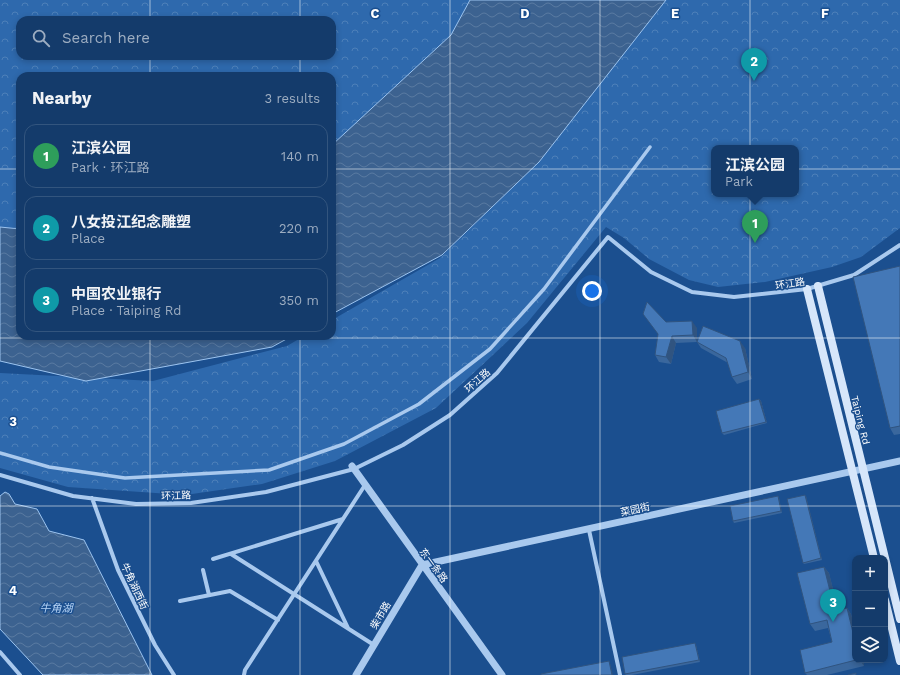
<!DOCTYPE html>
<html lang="en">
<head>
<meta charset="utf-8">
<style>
  body { margin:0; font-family:"Work Sans","Noto Sans SC",sans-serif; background:#214673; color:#f1f3f6 }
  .controls { position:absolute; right:12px; bottom:12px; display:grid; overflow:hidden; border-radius:8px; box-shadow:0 2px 6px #0003 }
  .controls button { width:36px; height:36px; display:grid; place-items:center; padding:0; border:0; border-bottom:1px solid #33557e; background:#143b6b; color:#f1f3f6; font:20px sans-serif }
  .you { position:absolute; left:592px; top:291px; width:14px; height:14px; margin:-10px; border:3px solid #fff; border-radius:50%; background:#1a73e8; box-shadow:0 0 0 6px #1a73e833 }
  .badge { display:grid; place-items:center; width:26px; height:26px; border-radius:50%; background:#8bbbb9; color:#fff; font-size:13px; font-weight:700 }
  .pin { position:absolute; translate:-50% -33px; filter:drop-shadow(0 1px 2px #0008) }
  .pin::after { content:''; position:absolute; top:21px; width:14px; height:12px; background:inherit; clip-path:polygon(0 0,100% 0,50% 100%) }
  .popup { position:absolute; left:711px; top:145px; width:88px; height:52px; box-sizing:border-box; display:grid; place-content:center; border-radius:8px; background:#143b6b; filter:drop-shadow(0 1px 3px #0005); font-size:13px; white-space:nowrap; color:#9dadc1 }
  .popup b { font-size:15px; color:#f1f3f6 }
  .popup::after { content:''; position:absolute; left:50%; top:100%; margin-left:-8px; border:8px solid transparent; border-top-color:#143b6b }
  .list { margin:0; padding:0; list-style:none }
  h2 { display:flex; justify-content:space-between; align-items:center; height:52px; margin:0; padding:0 16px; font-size:17px }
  h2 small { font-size:13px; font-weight:400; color:#9dadc1 }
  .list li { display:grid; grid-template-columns:26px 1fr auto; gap:12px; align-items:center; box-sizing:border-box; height:64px; margin:0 8px 8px; padding:0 8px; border:1px solid #33557e; border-radius:12px }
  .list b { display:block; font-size:15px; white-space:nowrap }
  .list p { margin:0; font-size:13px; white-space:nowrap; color:#9dadc1 }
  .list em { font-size:13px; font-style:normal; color:#9dadc1 }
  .icon { flex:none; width:22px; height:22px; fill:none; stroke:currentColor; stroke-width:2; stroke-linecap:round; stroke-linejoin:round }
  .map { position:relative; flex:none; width:900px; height:675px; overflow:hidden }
  .search { position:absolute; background:#143b6b; box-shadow:0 2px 6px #0003; left:16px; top:16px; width:320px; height:44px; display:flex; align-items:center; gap:10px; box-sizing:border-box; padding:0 14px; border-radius:12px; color:#9dadc1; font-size:15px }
  .panel { position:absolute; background:#143b6b; box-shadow:0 2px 6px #0003; left:16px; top:72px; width:320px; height:268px; border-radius:12px }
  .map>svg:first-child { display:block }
  .forest { fill:url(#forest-crowns); fill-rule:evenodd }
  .water { fill:url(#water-waves); stroke:#9cc4f0 }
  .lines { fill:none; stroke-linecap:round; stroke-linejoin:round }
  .pedestrian { stroke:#a9c9ee; stroke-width:3.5 }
  .minor { stroke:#a9c9ee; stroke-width:4 }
  .tertiary { stroke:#a9c9ee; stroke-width:7 }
  .secondary { stroke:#d6e6fa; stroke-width:8 }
  .wall { fill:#3a679d }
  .shaded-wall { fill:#305480 }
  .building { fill:#4478b7; stroke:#305480 }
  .grid { fill:none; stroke:#fff; stroke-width:1; stroke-opacity:0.55 }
  .labels { text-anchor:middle; stroke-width:3; stroke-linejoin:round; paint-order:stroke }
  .street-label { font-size:10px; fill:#fff; stroke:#1b4f8f }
  .water-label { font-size:11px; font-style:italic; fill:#b5d3f5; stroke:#1b4f8f }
  .grid-label { font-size:13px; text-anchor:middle; font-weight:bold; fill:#fff; stroke:#1b4f8f; stroke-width:3; stroke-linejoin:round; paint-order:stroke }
</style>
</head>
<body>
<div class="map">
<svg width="900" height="675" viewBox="0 0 900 675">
  <defs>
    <pattern id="forest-crowns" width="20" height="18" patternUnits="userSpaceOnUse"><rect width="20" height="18" fill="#2e69ad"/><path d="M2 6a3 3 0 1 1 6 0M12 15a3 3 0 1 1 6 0" fill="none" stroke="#4d80b9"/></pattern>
    <pattern id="water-waves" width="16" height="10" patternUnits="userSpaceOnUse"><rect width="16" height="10" fill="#3c6290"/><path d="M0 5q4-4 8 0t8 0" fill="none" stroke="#597aa1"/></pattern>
  </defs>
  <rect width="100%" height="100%" fill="#1b4f8f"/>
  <path class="forest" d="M 0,0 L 470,0 L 451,35 L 332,145 L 332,76 L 20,76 L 20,229 L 0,227 ZM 20,20 L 332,20 L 332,56 L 20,56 Z
    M 666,0 L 900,0 L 900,228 L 861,257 L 832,267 L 765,282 L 718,287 L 689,280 L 649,259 L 624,238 L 606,227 L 527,323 L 436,408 L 335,461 L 262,484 L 185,495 L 68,487 L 0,468 L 0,373 L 153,381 L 287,346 L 304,336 L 332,336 L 332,320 L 440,258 L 539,162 ZM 714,148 L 796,148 L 796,194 L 714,194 Z"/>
  <path class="water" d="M 470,0 L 666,0 L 539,162 L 442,255 L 332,314 L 332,145 L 451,35 Z
    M 0,227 L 20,229 L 20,336 L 292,336 L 272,347 L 86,381 L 0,361 Z
    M 5,492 L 9,494 L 15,504 L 37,509 L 49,531 L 84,540 L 152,675 L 43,675 L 0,629 L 0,496 Z"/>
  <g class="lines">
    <path class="pedestrian" d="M 0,453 L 49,467 L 125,478 L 269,470 L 344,444 L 419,404 L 490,349 L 544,289 L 650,147"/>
    <path class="minor" d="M 0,475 L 73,496 L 136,504 L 191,503 L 266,492 L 354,469 L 403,445 L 450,415 L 497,373 L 608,237 L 651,272 L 692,292 L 734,297 L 807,289 L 854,275 L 900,245
      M 92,498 L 118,570 L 155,645 L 174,675
      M 589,530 L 620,675
      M 231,554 L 374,645
      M 213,559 L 343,519
      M 316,561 L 348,628
      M 203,570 L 209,595
      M 180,601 L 230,591 L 278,620
      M 0,652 L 20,675
      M 244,675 L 245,670 L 365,485"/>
    <path class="tertiary" d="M 352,466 L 502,675
      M 356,675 L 422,565 L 900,461"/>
    <path class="secondary" d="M 818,286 L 885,558
      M 807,289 L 874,558
      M 885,558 L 900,619
      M 885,600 L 900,661"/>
  </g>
  <path class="wall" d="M 900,266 L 900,434 L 894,435 L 890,428 Z
    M 666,322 L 697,328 L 697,340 L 745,348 L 752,379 L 737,384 L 732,377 L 728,363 L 701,348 L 697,342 L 676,343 L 671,364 L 659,362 L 655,355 Z
    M 759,399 L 761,401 L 767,423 L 724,435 L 722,433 Z
    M 778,496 L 779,498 L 782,513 L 734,523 L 733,521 Z
    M 806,496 L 822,560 L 804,564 L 803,563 Z
    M 824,567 L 829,573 L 838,610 L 847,608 L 851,614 L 855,629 L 855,660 L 863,660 L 864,666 L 827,675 L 807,675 L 805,673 L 832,642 L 828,628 L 815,631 L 810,624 Z
    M 696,645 L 700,662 L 632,675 L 626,675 L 625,674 Z"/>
  <path class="shaded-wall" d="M 692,321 L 697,328 L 697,342 L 693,335 Z
    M 672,336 L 676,343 L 671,364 L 666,357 Z
    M 740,341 L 745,348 L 752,379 L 748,372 Z
    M 759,399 L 761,401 L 767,423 L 766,422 Z
    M 805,495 L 806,496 L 822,560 L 821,558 Z
    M 778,496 L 779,498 L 782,513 L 781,511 Z
    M 824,567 L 829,573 L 840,617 L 835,611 Z
    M 847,608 L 851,614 L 855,629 L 855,641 Z
    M 695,643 L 696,645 L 700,662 L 699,660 Z
    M 860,660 L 863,660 L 864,666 Z
    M 609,661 L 610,663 L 613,675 L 612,675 Z"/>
  <path class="building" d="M 900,266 L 900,426 L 890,428 L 853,277 Z
    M 647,302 L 666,322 L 692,321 L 693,335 L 672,336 L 666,357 L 655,355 L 658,334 L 643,314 Z
    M 703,326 L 740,341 L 748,372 L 732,377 L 726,358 L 697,342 Z
    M 759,399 L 766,422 L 722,433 L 716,411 Z
    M 805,495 L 821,558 L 803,563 L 787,499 Z
    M 778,496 L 781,511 L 733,521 L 730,506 Z
    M 824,567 L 835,611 L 847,608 L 855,641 L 855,660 L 856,660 L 805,673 L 800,650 L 832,642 L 827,620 L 810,624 L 797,573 Z
    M 695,643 L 699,660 L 625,674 L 622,657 Z
    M 609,661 L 612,675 L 541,675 L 541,674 Z
    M 856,673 L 856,675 L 848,675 Z"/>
  <path class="grid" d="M 150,0 L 150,20M 300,0 L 300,20M 450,0 L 450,675M 600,0 L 600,675M 750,0 L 750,675M 150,56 L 150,76M 300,56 L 300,76M 0,169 L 20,169M 332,169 L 900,169M 150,336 L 150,675M 300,336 L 300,675M 0,338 L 900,338M 0,506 L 900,506"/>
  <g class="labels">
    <g class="street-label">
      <text transform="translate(790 283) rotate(-9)" y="4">环江路</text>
      <text transform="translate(477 380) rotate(-42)" y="4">环江路</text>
      <text transform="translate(861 420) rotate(76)" y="4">Taiping Rd</text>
      <text transform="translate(176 495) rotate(-2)" y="4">环江路</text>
      <text transform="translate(635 509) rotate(-12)" y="4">菜园街</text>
      <text transform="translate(434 565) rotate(54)" y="4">东一条路</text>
      <text transform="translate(135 586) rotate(65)" y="4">牛角湖西街</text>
      <text transform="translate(380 615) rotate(-59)" y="4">柴市路</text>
    </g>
    <g class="water-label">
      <text x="56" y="612">牛角湖</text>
    </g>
  </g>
  <g class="grid-label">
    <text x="375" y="18">C</text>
    <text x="525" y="18">D</text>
    <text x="675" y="18">E</text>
    <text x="825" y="18">F</text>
    <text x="13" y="426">3</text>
    <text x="13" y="595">4</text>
  </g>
</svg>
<div class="controls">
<button>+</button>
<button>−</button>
<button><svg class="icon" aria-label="layers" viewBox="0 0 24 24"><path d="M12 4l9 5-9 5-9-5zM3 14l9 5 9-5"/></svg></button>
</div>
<div class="you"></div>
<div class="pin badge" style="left:755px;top:243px;background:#2e9e5b">1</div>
<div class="popup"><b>江滨公园</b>Park</div>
<div class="pin badge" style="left:754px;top:81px;background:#0f9aa8">2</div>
<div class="pin badge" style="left:833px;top:622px;background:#0f9aa8">3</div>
<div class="search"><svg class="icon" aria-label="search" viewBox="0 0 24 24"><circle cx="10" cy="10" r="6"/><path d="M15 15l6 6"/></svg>Search here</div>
<section class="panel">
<h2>Nearby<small>3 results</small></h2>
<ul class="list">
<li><span class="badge" style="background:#2e9e5b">1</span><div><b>江滨公园</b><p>Park · 环江路</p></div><em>140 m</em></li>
<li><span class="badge" style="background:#0f9aa8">2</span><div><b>八女投江纪念雕塑</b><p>Place</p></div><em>220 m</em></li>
<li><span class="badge" style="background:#0f9aa8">3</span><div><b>中国农业银行</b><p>Place · Taiping Rd</p></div><em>350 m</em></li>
</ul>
</section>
</div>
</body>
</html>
